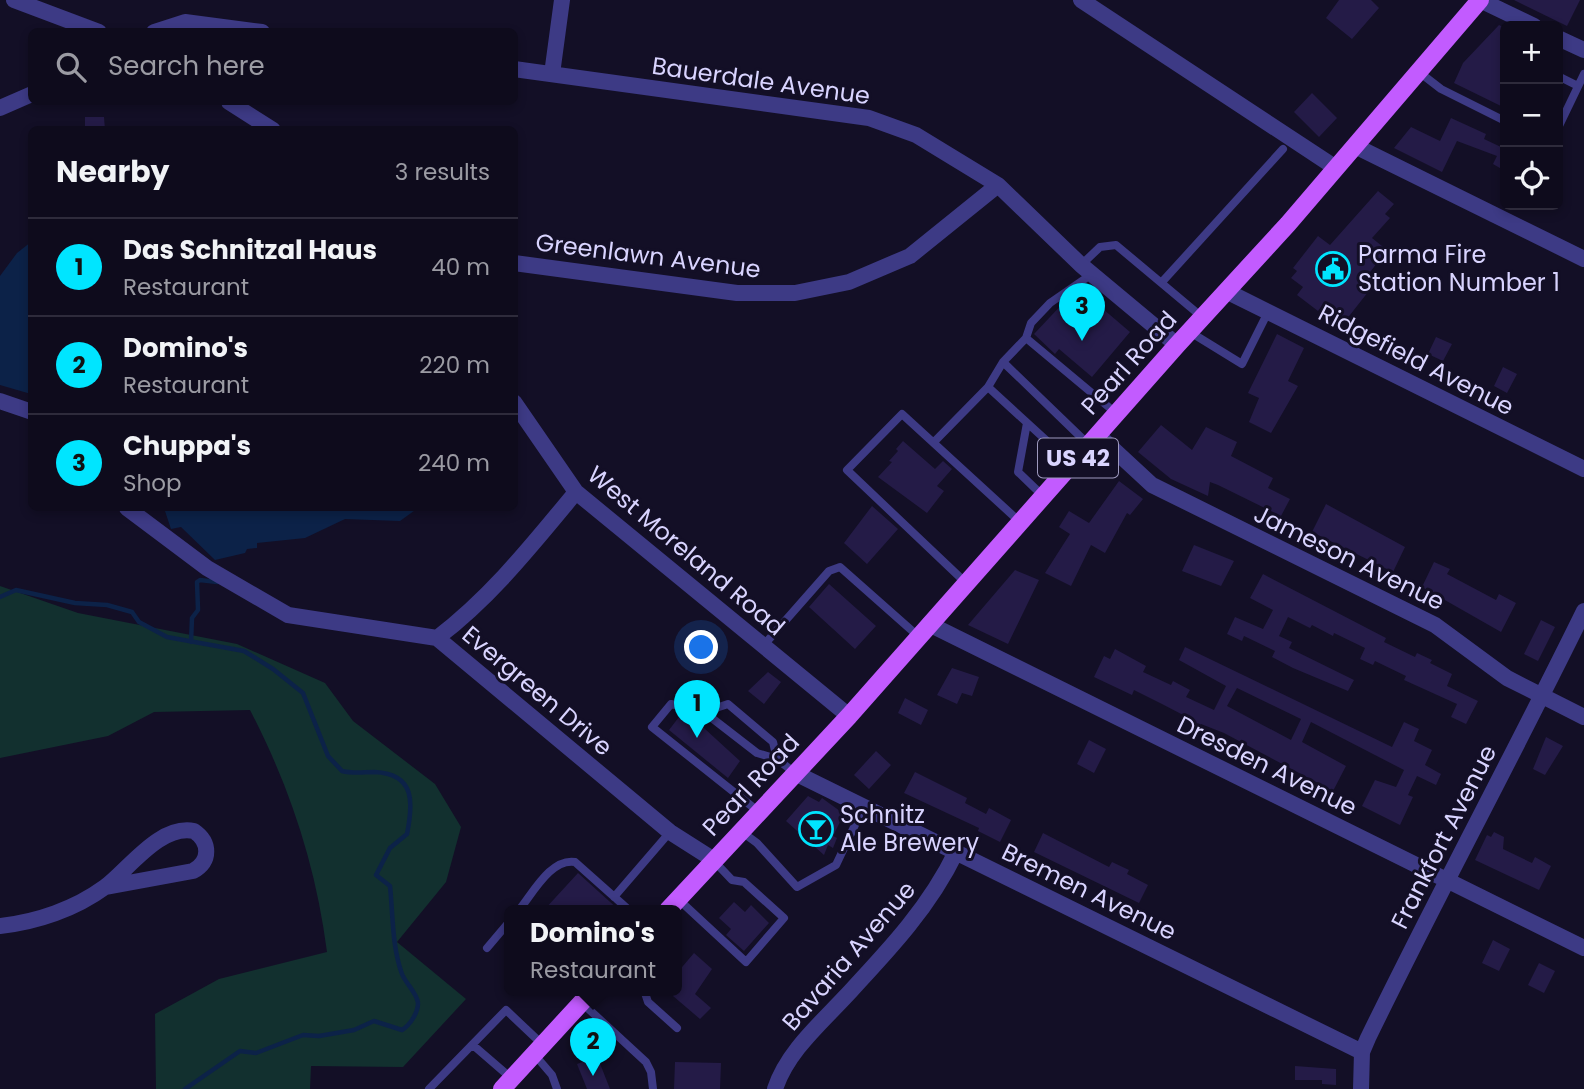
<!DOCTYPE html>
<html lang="en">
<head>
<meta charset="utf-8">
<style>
  body { margin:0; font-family:Poppins,sans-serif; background:#1c1929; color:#f1f3f6 }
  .controls { position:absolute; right:21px; top:21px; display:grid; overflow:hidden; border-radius:10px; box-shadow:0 4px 10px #0003 }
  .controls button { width:63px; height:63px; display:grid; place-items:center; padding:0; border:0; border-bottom:2px solid #2e2b3b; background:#0e0b1c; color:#f1f3f6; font:35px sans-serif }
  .you { position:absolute; left:702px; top:648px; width:24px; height:24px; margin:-18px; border:5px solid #fff; border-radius:50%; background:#1a73e8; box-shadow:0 0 0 10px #1a73e833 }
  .badge { display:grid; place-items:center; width:46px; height:46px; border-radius:50%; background:#00e5ff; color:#111; font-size:23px; font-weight:700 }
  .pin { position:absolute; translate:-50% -58px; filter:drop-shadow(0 2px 4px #0008) }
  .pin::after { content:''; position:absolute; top:37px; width:24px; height:21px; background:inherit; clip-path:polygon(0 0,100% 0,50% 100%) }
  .popup { position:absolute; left:504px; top:905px; width:178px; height:91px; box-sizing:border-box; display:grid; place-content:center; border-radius:10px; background:#0e0b1c; filter:drop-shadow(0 2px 5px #0005); font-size:23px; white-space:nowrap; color:#9b9ba3 }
  .popup b { font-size:26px; color:#f1f3f6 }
  .popup::after { content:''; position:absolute; left:50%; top:100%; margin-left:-14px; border:14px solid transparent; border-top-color:#0e0b1c }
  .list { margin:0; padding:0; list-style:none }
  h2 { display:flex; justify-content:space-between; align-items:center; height:91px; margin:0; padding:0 28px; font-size:30px }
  h2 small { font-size:23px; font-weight:400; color:#9b9ba3 }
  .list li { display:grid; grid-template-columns:46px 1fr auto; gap:21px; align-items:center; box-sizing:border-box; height:98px; padding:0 28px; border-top:2px solid #2e2b3b }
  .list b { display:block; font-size:26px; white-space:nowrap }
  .list p { margin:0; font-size:23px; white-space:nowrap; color:#9b9ba3 }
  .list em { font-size:23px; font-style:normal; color:#9b9ba3 }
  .icon { flex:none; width:38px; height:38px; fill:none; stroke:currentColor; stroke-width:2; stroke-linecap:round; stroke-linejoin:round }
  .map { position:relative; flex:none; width:1584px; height:1089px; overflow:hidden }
  .search { position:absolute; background:#0e0b1c; box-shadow:0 4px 10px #0003; left:28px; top:28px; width:490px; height:77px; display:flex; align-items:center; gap:18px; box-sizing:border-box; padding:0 24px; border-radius:10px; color:#9b9ba3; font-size:26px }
  .panel { position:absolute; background:#0e0b1c; box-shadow:0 4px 10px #0003; left:28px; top:126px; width:490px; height:385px; border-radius:10px }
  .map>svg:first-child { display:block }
  .green { fill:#12302f }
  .water { fill:#0c2248 }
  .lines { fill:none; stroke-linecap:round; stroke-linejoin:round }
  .stream { stroke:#0c2248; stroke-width:4.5 }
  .building { fill:#241b47; fill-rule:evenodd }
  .lane { stroke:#3d3a85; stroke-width:8 }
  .street { stroke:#3d3a85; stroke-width:16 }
  .primary { stroke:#c25bff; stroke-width:18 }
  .labels { text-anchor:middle; stroke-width:6; stroke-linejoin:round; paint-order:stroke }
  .shield { fill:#130f26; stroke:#9e99be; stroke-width:2 }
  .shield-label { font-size:23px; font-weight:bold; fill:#d9d4ff }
  .street-label { font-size:24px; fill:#d9d4ff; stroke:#130f26 }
  .poi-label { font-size:24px; fill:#d9d4ff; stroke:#130f26; text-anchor:start }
</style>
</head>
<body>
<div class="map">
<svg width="1584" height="1089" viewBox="0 0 1584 1089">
  <rect width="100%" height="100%" fill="#130f26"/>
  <path class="green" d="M 0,586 L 78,613 L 237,644 L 325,683 L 353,721 L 435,784 L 461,827 L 446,882 L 397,942 L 466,999 L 403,1067 L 311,1066 L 310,1089 L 156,1089 L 155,1014 L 219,979 L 327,952 C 316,866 290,787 250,710 L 154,712 L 108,736 L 0,758 Z"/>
  <path class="water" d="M 31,242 L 31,394 L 0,385 L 0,276 L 17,253 Z
    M 164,508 L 418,508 L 400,521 L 345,519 L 305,538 L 257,543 L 257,548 L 247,549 L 245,553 L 215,560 L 181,527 L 171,529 Z"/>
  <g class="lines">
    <path class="stream" d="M 0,597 L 16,590 L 75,603 L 107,605 L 132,612 L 139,622 L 167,637 L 244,651 L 273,669 L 303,693 L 328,756 L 342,771 C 354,774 363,772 375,772 C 416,774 413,804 407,834 L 390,848 L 376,875 L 390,886 C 393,915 392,947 402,974 C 406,984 417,993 418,1003 C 418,1013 410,1025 402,1030 L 374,1021 L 354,1030 L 319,1036 L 303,1035 L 256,1053 L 240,1051 L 185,1089
      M 191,642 L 192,618 L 198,610 L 197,582 L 200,580 L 217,582"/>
  </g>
  <path class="building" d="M 1339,0 L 1371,0 L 1379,8 L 1352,39 L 1326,18 Z
    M 1514,0 L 1580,0 L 1567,26 Z
    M 1499,25 L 1505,28 L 1505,108 L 1454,83 L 1463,63 Z
    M 1312,93 L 1337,118 L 1319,137 L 1294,112 Z
    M 85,117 L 104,117 L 105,130 L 85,130 Z
    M 1451,118 L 1486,134 L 1484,139 L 1501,147 L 1505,138 L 1505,171 L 1493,164 L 1497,156 L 1457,141 L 1442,172 L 1394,148 L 1411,127 L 1440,141 Z
    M 1378,191 L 1394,204 L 1385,214 L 1390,218 L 1372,238 L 1387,250 L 1364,280 L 1372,287 L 1346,320 L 1324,303 L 1318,311 L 1297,295 L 1303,287 L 1291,278 L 1297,271 L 1293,268 L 1318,236 L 1330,245 Z
    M 1089,297 L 1130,332 L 1092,377 L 1059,349 L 1055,354 L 1034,334 L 1066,300 L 1077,310 Z
    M 1277,334 L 1304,348 L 1288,381 L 1298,386 L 1271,433 L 1249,422 L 1259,398 L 1248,393 Z
    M 1436,337 L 1452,344 L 1443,361 L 1428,354 Z
    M 1503,367 L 1517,374 L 1507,393 L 1494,386 Z
    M 1161,425 L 1192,450 L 1206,427 L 1237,442 L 1231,456 L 1273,478 L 1268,488 L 1290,499 L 1281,516 L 1218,485 L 1210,482 L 1208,496 L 1171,479 L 1138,452 Z
    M 903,441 L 935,469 L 943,461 L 952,469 L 937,486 L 944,491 L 927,513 L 878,477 L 892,462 L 889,461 L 898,451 L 896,449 Z
    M 1119,481 L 1143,499 L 1130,515 L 1127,513 L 1105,553 L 1091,545 L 1071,586 L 1045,573 L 1070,534 L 1059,527 L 1069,511 L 1089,523 Z
    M 1326,504 L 1405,547 L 1393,572 L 1312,532 Z
    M 872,506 L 898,529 L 867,564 L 844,543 Z
    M 1194,545 L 1234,561 L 1221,586 L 1182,571 Z
    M 1434,562 L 1450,569 L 1447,574 L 1496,600 L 1499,594 L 1516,603 L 1501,632 L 1422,587 Z
    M 1015,570 L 1039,580 L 1008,644 L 968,625 Z
    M 1263,574 L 1386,638 L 1384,642 L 1415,657 L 1417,653 L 1432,660 L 1430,663 L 1452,674 L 1447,686 L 1478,701 L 1466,724 L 1451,717 L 1457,704 L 1404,680 L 1406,676 L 1375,661 L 1373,665 L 1360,659 L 1365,648 L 1334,633 L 1333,636 L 1312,625 L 1310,628 L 1288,617 L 1279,636 L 1292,642 L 1289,648 L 1354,680 L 1348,691 L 1293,668 L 1272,657 L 1275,651 L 1244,636 L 1242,641 L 1227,634 L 1235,617 L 1263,629 L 1273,610 L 1250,598 Z
    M 829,584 L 876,626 L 855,649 L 809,607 Z
    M 1541,620 L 1555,627 L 1538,661 L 1524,654 Z
    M 1185,647 L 1392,747 L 1404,722 L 1419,729 L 1414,741 L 1432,750 L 1425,765 L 1441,774 L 1436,785 L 1417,776 L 1408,795 L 1413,797 L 1400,825 L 1362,806 L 1375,780 L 1396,787 L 1404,770 L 1311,722 L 1302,742 L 1346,766 L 1333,791 L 1224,733 L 1201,724 L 1199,728 L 1185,721 L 1187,717 L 1162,704 L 1134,690 L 1132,695 L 1094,677 L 1104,656 L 1110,659 L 1115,649 L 1146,666 L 1143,672 L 1171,685 L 1173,681 L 1190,690 L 1186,697 L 1214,710 L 1226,686 L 1179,660 ZM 1237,688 L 1301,719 L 1291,740 L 1227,706 Z
    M 952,668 L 979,677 L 972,696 L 962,693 L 957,704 L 937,695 Z
    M 768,672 L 781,682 L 764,704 L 748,691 Z
    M 905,698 L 928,710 L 921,725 L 898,713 Z
    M 682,713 L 693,718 L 740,761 L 728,778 L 669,730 Z
    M 1546,737 L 1563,746 L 1545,775 L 1533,769 Z
    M 1089,740 L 1106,749 L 1094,773 L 1077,764 Z
    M 876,751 L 891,765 L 869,789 L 854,775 Z
    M 915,772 L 967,798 L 965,803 L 986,814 L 989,808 L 1011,820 L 1000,842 L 978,831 L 979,828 L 904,793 Z
    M 808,796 L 819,802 L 822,798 L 844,814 L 833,836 L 837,838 L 833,848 L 828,845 L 824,855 L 786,821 Z
    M 1494,832 L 1504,837 L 1503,849 L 1532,863 L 1535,857 L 1551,866 L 1539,890 L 1475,860 L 1487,835 L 1491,837 Z
    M 1043,833 L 1109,867 L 1112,862 L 1129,870 L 1127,874 L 1148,885 L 1139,903 L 1034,852 Z
    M 578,873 L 609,901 L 619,910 L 544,910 Z
    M 734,902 L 745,912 L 751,905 L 769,923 L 744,951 L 726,935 L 731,929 L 719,918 Z
    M 1493,940 L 1510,949 L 1499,971 L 1482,963 Z
    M 694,953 L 712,969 L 695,994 L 711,1008 L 700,1019 L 666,990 L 677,990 L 677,973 Z
    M 1539,963 L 1555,971 L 1544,993 L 1528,985 Z
    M 597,1056 L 610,1089 L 587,1089 L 577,1064 Z
    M 675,1062 L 721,1063 L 720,1089 L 674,1089 Z
    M 1295,1066 L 1336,1069 L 1336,1085 L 1322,1084 L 1322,1080 L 1295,1080 Z"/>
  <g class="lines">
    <path class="lane" d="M 1419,72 L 1441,89 L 1505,121
      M 1558,76 L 1578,86
      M 1558,128 L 1584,74
      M 1081,265 L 1100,247 L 1116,245 L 1202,317
      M 1162,282 L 1283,149
      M 1190,332 L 1242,364 L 1268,312
      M 1026,338 L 1117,414
      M 1003,362 L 1089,445
      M 988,387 L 1071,463
      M 1027,423 L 1018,472 L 1043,496
      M 934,442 L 988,387 L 1003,362 L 1026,338 L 1031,323 L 1050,303 L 1092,274
      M 966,583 L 847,470 L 902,414 L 1020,522
      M 763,646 L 829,571 L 840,567 L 918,636
      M 704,712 L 728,704 L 773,742 L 777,759
      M 759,812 L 652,727 L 671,704 L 704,712 L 757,753 L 777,759 L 795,773
      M 742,832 L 757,843 L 797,887 L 836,865 L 863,808
      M 614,897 L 670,832
      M 678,899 L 746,962 L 784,918 L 744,882 L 732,880 L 714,861
      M 519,910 C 533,893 551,858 575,862 L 629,910
      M 487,948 L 509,922
      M 644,990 L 648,1002 L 677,1028
      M 582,1003 L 646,1062 L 651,1072 L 653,1089
      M 474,1046 L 511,1078
      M 534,1054 L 552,1075 L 557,1089
      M 429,1089 L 506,1010 L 543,1045"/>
    <path class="street" d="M 14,0 L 99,32
      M 1081,0 L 1336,168
      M 1480,0 L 1534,26
      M 154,32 L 185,22 L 262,32
      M 1558,38 L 1584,50
      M 514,69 L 869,118 L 916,135 L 998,185 L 1081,265 L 1177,345
      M 552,74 L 562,0
      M 229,102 L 273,130
      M 0,108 L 32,94
      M 1355,146 L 1584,259
      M 514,263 L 737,293 L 795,293 L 849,282 L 910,256 L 998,185
      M 1228,292 L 1584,469
      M 0,401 L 32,412
      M 514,402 L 576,492 L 849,716
      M 1098,435 L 1152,485 L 1435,625 L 1507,678 L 1584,717
      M 127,508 L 207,568 L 288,615 L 437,638 L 670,832 L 714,860
      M 929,624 L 1584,948
      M 437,638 C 492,596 532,545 576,492
      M 795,773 L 1362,1052
      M 0,926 C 37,922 75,909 105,887 C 129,869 160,824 194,831 C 210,842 211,861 193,871 L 106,887
      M 775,1089 C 787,1052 820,1024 846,996 C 888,951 929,908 956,852
      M 1361,1089 L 1362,1052 L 1368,1038 C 1438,894 1514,754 1584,611"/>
    <path class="primary" d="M 668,910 L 849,716 L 1177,345 L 1288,224 L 1480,0
      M 502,1089 L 593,990"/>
  </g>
  <defs>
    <g id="civic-ring" transform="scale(1.75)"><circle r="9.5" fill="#130f26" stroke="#00e5ff" stroke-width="1.5"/><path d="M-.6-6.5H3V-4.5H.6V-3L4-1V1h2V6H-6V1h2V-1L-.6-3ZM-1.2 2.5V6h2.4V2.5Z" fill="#00e5ff"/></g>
    <g id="bar-ring" transform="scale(1.75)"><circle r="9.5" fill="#130f26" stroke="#00e5ff" stroke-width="1.5"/><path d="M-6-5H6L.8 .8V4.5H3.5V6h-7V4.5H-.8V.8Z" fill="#00e5ff"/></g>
  </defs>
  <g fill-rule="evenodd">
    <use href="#civic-ring" x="1333" y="269"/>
    <use href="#bar-ring" x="816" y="829"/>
  </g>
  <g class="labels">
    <rect class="shield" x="1038" y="438.5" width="80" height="39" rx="5"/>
    <g class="shield-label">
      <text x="1078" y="466">US 42</text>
    </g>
    <g class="street-label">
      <text transform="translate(761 81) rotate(8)" y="8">Bauerdale Avenue</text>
      <text transform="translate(648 256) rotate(7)" y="8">Greenlawn Avenue</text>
      <text transform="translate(1416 360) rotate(27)" y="8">Ridgefield Avenue</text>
      <text transform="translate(1129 363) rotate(-48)" y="8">Pearl Road</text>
      <text transform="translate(686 551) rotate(40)" y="8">West Moreland Road</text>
      <text transform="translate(1349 558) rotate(26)" y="8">Jameson Avenue</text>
      <text transform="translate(537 691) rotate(40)" y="8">Evergreen Drive</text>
      <text transform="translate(1267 766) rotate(26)" y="8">Dresden Avenue</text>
      <text transform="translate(751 785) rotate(-47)" y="8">Pearl Road</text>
      <text transform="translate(1444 837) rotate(-63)" y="8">Frankfort Avenue</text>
      <text transform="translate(1089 892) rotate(26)" y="8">Bremen Avenue</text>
      <text transform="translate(849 956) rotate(-49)" y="8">Bavaria Avenue</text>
    </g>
    <g class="poi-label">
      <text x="1358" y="263">Parma Fire<tspan x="1358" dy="28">Station Number 1</tspan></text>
      <text x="840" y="823">Schnitz<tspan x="840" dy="28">Ale Brewery</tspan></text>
    </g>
  </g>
</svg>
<div class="controls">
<button>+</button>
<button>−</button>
<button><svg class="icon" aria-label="locate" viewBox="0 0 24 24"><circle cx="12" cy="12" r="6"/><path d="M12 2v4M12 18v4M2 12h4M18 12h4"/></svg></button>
</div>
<div class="you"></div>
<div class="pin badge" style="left:697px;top:738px">1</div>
<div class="pin badge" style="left:593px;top:1076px">2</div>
<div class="popup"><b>Domino's</b>Restaurant</div>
<div class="pin badge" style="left:1082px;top:341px">3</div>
<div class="search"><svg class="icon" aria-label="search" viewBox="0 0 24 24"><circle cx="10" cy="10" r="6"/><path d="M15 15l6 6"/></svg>Search here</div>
<section class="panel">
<h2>Nearby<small>3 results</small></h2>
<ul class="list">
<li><span class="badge">1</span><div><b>Das Schnitzal Haus</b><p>Restaurant</p></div><em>40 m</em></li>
<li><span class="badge">2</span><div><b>Domino's</b><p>Restaurant</p></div><em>220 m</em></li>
<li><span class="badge">3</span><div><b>Chuppa's</b><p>Shop</p></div><em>240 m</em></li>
</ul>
</section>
</div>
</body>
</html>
